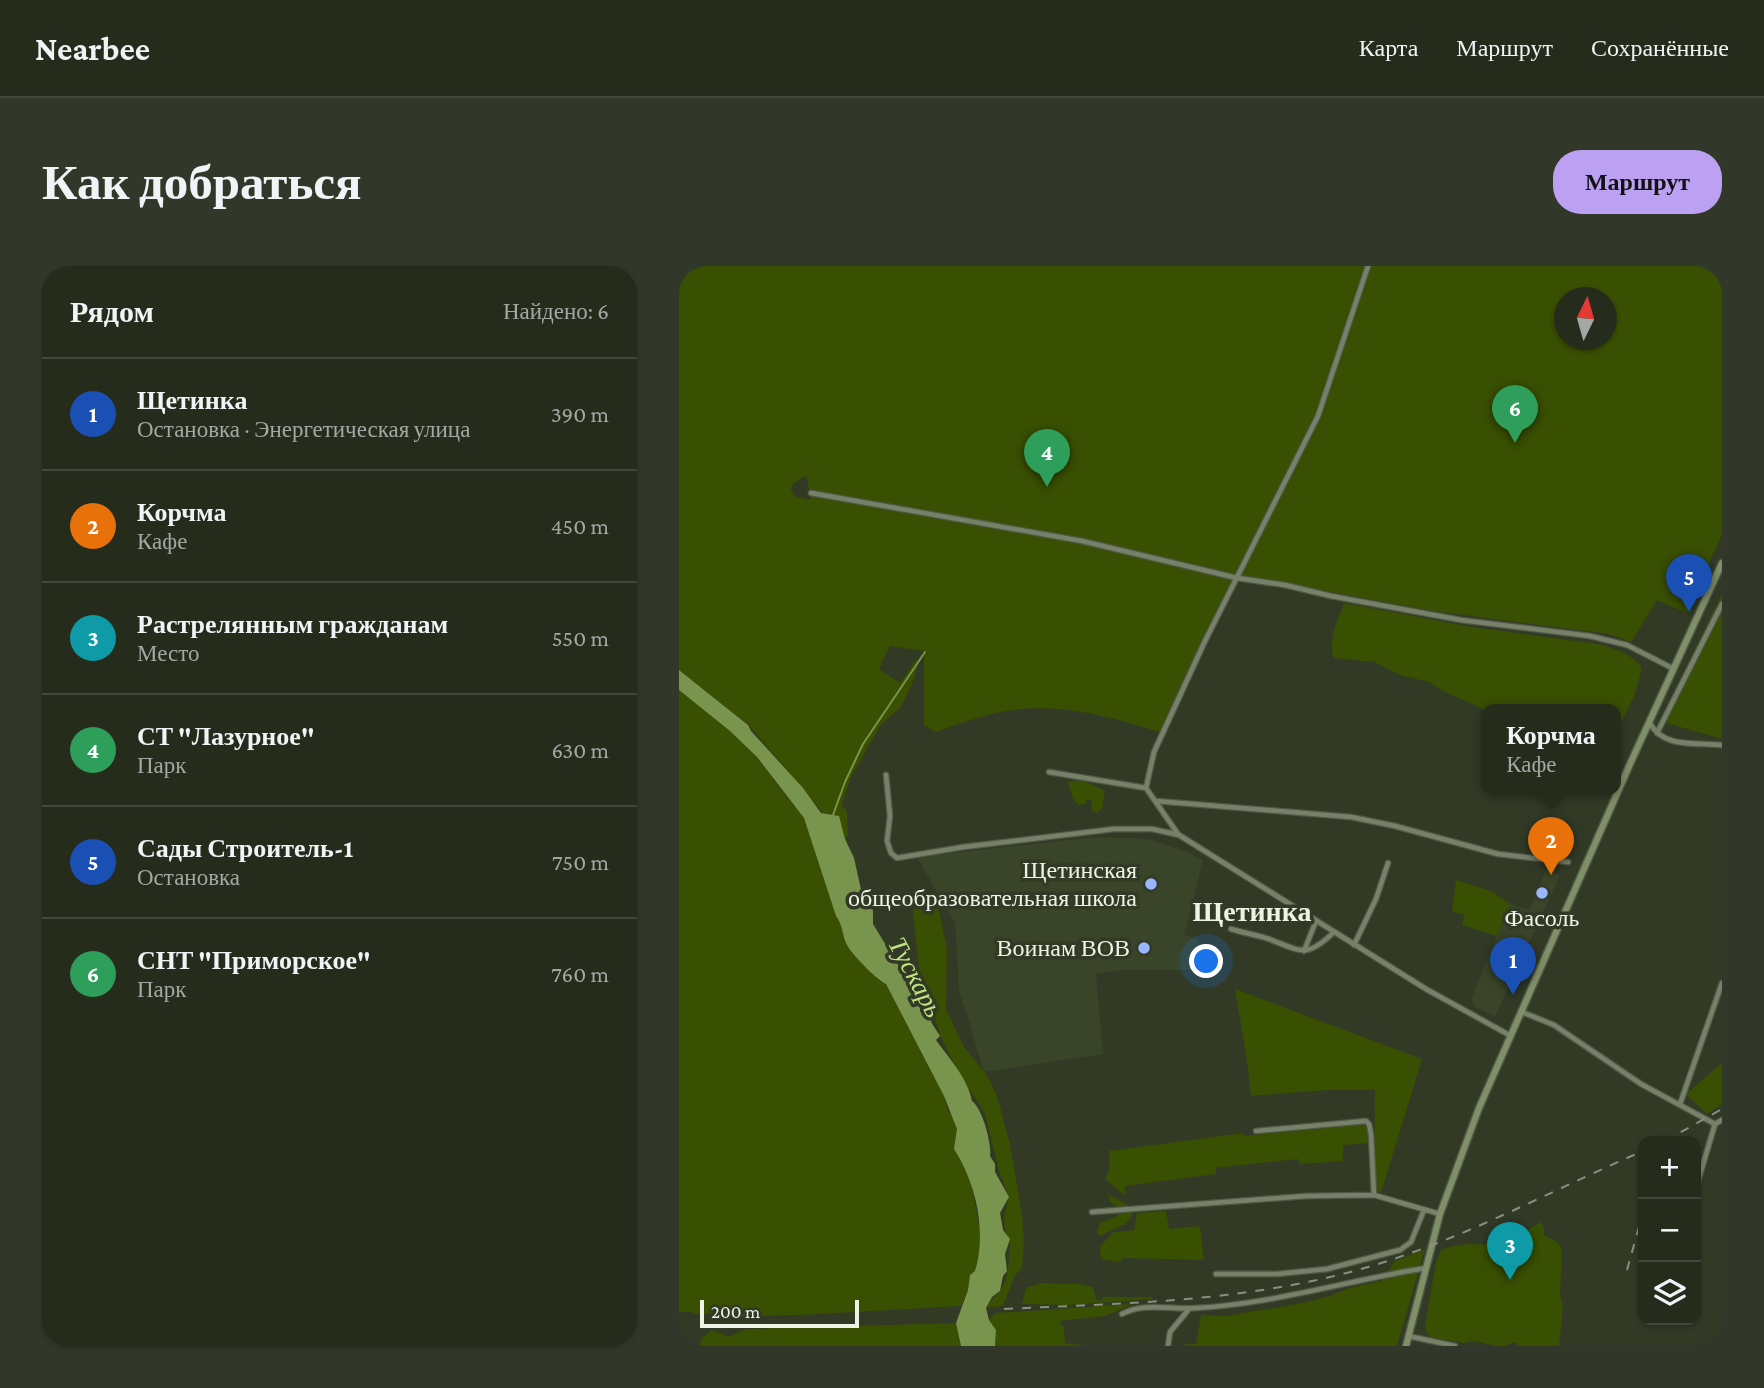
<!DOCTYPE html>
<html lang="ru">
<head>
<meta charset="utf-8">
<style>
  body { margin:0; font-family:"Crimson Pro",serif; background:#323829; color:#f1f3f6 }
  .controls { position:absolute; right:21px; bottom:21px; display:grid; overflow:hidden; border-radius:14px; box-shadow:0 2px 5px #0004 }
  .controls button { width:63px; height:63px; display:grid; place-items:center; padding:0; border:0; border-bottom:2px solid #42483b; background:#262c1c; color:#f1f3f6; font:35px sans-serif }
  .compass { position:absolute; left:875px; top:21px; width:63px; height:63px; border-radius:50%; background:#262c1c; box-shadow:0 2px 5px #0004; rotate:5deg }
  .scale { position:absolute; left:21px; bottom:18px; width:159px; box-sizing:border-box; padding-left:7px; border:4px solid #eef3e6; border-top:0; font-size:19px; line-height:24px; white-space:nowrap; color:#eef3e6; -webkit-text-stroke:5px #323a26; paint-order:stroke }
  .you { position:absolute; left:528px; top:696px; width:24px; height:24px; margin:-18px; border:5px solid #fff; border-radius:50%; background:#1a73e8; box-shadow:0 0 0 10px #1a73e833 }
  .badge { display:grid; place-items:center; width:46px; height:46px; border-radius:50%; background:#bca0f2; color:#fff; font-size:23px; font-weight:700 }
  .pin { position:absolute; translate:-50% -58px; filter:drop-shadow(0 2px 4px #0008) }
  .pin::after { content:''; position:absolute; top:37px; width:24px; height:21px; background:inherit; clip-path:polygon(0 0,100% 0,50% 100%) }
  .popup { position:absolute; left:802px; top:438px; width:140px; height:91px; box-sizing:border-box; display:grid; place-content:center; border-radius:14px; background:#262c1c; filter:drop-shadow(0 2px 5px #0005); font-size:23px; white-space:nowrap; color:#a4a7a3 }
  .popup b { font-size:26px; color:#f1f3f6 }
  .popup::after { content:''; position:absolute; left:50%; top:100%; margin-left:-14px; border:14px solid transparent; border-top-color:#262c1c }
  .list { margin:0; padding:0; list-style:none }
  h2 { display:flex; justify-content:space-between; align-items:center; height:91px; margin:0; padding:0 28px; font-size:30px }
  h2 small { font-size:23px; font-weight:400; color:#a4a7a3 }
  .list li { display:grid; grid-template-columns:46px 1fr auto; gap:21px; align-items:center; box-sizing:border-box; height:112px; padding:0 28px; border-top:2px solid #42483b }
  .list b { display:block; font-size:26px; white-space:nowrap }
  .list p { margin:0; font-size:23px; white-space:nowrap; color:#a4a7a3 }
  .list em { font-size:23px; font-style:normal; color:#a4a7a3 }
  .icon { flex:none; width:38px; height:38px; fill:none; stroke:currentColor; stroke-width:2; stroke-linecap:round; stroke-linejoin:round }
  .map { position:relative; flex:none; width:1043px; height:1080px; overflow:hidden; border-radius:28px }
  header { display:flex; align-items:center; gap:42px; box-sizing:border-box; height:98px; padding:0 35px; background:#262c1c; border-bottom:2px solid #42483b }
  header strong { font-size:33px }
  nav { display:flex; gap:38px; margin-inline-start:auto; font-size:24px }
  .intro { display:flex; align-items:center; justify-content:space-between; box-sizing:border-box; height:168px; padding:0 42px }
  h1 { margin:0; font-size:49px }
  .button { padding:18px 32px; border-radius:28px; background:#bca0f2; color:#111; font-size:24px; font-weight:700 }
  main { display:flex; gap:42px; padding:0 42px }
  aside { flex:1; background:#262c1c; border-radius:28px; box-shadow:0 2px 5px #0004 }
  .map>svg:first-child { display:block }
  .built { fill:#394428 }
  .green { fill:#394f02; fill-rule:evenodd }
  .water { fill:#79944c }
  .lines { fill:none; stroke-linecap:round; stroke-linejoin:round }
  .stream { stroke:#79944c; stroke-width:2 }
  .minor-casing { stroke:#515846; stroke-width:7 }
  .secondary-casing { stroke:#515846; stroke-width:9 }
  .minor { stroke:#77816a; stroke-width:4.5 }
  .secondary { stroke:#7f8f67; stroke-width:6 }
  .rail { stroke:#898f7e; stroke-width:2; stroke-dasharray:9 9; stroke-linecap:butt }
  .poi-dot { fill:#99b5fd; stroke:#323a26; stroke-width:2.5 }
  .labels { text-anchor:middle; stroke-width:7; stroke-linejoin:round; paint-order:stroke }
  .poi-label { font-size:24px; fill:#eef3e6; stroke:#323a26; text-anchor:end }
  .water-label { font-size:26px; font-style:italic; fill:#bee481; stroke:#323a26 }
  .quarter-label { font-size:28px; font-weight:bold; fill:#eef3e6; stroke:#323a26 }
</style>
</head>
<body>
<header>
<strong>Nearbee</strong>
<nav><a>Карта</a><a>Маршрут</a><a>Сохранённые</a></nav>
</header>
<div class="intro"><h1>Как добраться</h1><a class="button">Маршрут</a></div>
<main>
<aside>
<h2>Рядом<small>Найдено: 6</small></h2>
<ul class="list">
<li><span class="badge" style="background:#1a4fb4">1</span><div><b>Щетинка</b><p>Остановка · Энергетическая улица</p></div><em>390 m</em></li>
<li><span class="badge" style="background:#e8710a">2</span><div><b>Корчма</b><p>Кафе</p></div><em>450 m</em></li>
<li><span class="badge" style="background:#0f9aa8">3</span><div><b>Растрелянным гражданам</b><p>Место</p></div><em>550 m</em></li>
<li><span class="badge" style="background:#2e9e5b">4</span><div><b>СТ &quot;Лазурное&quot;</b><p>Парк</p></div><em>630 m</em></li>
<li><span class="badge" style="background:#1a4fb4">5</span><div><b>Сады Строитель-1</b><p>Остановка</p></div><em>750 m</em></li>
<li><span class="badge" style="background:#2e9e5b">6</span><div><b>СНТ &quot;Приморское&quot;</b><p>Парк</p></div><em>760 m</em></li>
</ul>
</aside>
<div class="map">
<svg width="1043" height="1080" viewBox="0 0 1043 1080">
  <rect width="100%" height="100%" fill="#323a26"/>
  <path class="built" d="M 419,571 L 469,573 L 508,586 L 524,594 L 505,669 L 520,673 L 515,704 L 444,704 L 417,708 L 424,788 L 305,806 L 280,723 L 276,657 L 238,591 Z
    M 867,604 L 881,609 L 816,751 L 795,740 L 792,733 L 831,638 L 850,644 Z"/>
  <path class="green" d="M 0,0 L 1043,0 L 1043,268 L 1008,347 L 978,334 L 952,376 L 930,368 L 754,345 L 562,309 L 504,427 L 487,468 C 438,453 386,437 334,444 C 308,447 281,458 256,466 L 245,459 L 245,385 L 211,380 L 200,403 L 221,417 L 237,394 L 240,395 L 235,413 L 222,441 L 201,460 L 172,511 L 163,538 L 168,546 L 169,569 L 166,573 L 69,458 L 0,404 ZM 886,32 L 928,32 L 928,74 L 886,74 ZM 127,209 L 132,234 L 115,230 L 112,224 L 114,218 Z
    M 1043,328 L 1043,473 L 981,455 Z
    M 665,337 L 793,361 L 919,378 C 935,382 953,388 963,402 L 956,428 L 937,468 L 937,443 L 807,444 L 766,426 L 750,416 L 721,409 L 695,396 L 655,392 C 648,376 659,353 665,337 Z
    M 0,424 C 27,446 57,466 79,493 C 98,516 113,543 137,561 L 165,662 C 168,689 176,685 191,703 C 197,710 199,714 207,718 L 265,830 L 270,848 L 278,842 L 303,975 L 296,1005 L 291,1009 L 289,1024 L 282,1040 L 122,1049 L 63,1050 L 31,1047 L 22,1049 L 11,1046 L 0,1046 Z
    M 395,515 L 405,515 L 426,525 L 423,543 L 418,547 L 413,545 L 412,534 L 409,533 L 406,538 L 399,539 L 394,533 L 389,516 Z
    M 777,614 L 812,625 L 831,638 L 818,670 L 783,659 L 785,649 L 773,645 Z
    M 237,627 L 259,640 L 268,683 L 267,743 L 285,781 L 308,809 L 318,830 L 331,878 L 343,948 L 345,975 L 343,1003 L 336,1009 L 324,1040 L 307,1042 C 311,1033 317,1031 322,1024 C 331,1011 330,989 331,973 C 321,960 326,946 330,931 L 320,905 L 306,847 L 281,809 L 263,774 L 251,739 L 235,714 L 240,702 L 234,648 Z
    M 556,723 L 743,793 L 702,927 L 697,924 L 695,914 L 696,824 L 649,824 L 572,830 L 567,788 Z
    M 1043,797 L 1043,838 L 1028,848 L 1007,828 Z
    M 688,858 L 691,877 L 664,879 L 664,895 L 621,898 L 619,893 L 537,902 L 537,908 L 446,920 L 446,930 L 426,913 L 430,903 L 430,885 L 564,867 L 565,870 Z
    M 429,928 L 454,942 C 455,960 434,962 421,970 L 418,967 L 421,957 L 440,949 L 439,941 L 431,936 Z
    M 487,945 L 490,963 L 521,960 L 525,994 L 445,992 L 441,996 L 422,993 L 421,980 L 435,966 L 455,964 L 458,947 Z
    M 862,956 L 865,961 L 865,969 L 878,976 L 883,982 L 881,1029 L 884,1042 L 880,1080 L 840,1080 L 836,1076 L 825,1080 L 817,1080 L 795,1075 L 784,1077 L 767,1074 L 753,1072 L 748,1068 L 746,1059 L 757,997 L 762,984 C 780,976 793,979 811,978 C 830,977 846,965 862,956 Z
    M 746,983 L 718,1080 L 506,1080 L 506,1078 L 517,1078 L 522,1049 L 546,1050 L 619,1038 L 651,1030 L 670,1022 L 703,1015 L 716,995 Z
    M 362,1017 L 401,1018 L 414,1021 L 417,1033 L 421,1035 L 425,1031 L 473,1031 L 473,1033 L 389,1039 L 343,1038 L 347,1022 Z
    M 454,1038 L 426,1050 L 380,1055 L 385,1061 L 386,1077 L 410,1080 L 316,1080 L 317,1064 L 310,1054 L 316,1047 Z
    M 277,1057 L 282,1080 L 20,1080 L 24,1071 L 33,1064 L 50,1071 L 67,1063 Z"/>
  <path class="water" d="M 0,404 L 69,459 L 72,465 L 124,522 L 142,547 L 160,550 L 166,573 L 175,592 L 183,628 L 194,644 L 194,658 L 241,735 L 248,740 L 254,752 L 252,756 L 261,770 L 257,774 C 270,792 289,813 293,835 C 303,842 313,877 311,890 L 316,898 L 316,906 L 330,931 L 321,947 L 324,964 L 331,973 L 326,988 L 328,1005 L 324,1010 L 321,1025 L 313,1031 L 307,1042 L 310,1054 L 317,1064 L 316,1080 L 282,1080 L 277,1057 L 289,1024 L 291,1009 L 296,1005 C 308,966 297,917 275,883 L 278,863 L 265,830 L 207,718 C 198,714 171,687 167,677 C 163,667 164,660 157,650 L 125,552 L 78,491 L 51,465 L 0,424 Z"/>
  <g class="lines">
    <path class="stream" d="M 154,549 L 166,516 L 184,478 L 246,386"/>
    <g class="minor-casing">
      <path id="minor" d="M 132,227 L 403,275 L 558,312 L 606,319 L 652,330 L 782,354 L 911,370 L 948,379 L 995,403
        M 971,457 C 984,483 1018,476 1043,479
        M 978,467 L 1043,338
        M 370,506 L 467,522
        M 207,509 L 211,550 L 208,575 L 212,587 L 218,592 L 284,581 L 435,563 L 473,563 L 500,569 L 747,723 L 832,770
        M 477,535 L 672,551 L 716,560 L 819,588 L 889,596
        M 499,568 L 467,522 L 475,486 L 526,375 L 639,150 L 689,0
        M 552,663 C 565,667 578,669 590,673 C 622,685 627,693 655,666
        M 675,679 L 697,633 L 709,597
        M 625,685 L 637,655
        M 843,746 L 875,759 L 962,818 L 1036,858
        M 1001,838 L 1043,717
        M 1036,858 L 1043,854
        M 577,865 L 687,855 L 690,858 L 692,868 L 695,929
        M 1017,922 L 1036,858
        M 413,946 L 627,930 L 695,929 L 761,948
        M 537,1008 L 598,1008 L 648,1003 L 721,984 L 732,976 L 745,944
        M 443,1048 C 466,1036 492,1044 517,1042 C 595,1038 670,1014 747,1002
        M 729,1070 L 776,1080
        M 489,1080 L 491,1066 L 510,1043"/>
    </g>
    <g class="secondary-casing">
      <path id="secondary" d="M 727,1080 L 761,948 L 800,842 L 951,498 L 1043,297"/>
    </g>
    <use href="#minor" class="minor"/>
    <use href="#secondary" class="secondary"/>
    <path class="rail" d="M 986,875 L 1043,843
      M 948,1004 L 964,946
      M 325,1043 C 448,1037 570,1036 689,1001 C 785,973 873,924 964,885"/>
  </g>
  <g class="poi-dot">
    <circle cx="472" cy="618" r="7"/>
    <circle cx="863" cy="627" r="7"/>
    <circle cx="465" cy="682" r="7"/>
  </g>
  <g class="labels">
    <g class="poi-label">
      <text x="458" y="612">Щетинская<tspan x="458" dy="28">общеобразовательная школа</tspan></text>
      <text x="863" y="660" text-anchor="middle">Фасоль</text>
      <text x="451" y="690">Воинам ВОВ</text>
    </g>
    <g class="water-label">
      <text transform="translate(237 711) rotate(62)" y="9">Тускарь</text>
    </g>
    <g class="quarter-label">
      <text x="573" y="655">Щетинка</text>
    </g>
  </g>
</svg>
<div class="controls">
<button>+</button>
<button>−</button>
<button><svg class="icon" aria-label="layers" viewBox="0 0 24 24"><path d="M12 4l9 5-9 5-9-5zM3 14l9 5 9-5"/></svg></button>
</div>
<svg class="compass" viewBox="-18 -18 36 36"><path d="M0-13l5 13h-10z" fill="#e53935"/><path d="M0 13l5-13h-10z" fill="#a4a7a3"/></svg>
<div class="scale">200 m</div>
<div class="you"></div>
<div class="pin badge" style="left:834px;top:729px;background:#1a4fb4">1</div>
<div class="pin badge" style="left:872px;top:609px;background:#e8710a">2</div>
<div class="popup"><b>Корчма</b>Кафе</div>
<div class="pin badge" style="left:831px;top:1014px;background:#0f9aa8">3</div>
<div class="pin badge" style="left:368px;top:221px;background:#2e9e5b">4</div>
<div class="pin badge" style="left:1010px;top:346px;background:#1a4fb4">5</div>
<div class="pin badge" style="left:836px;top:177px;background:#2e9e5b">6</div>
</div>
</main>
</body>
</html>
